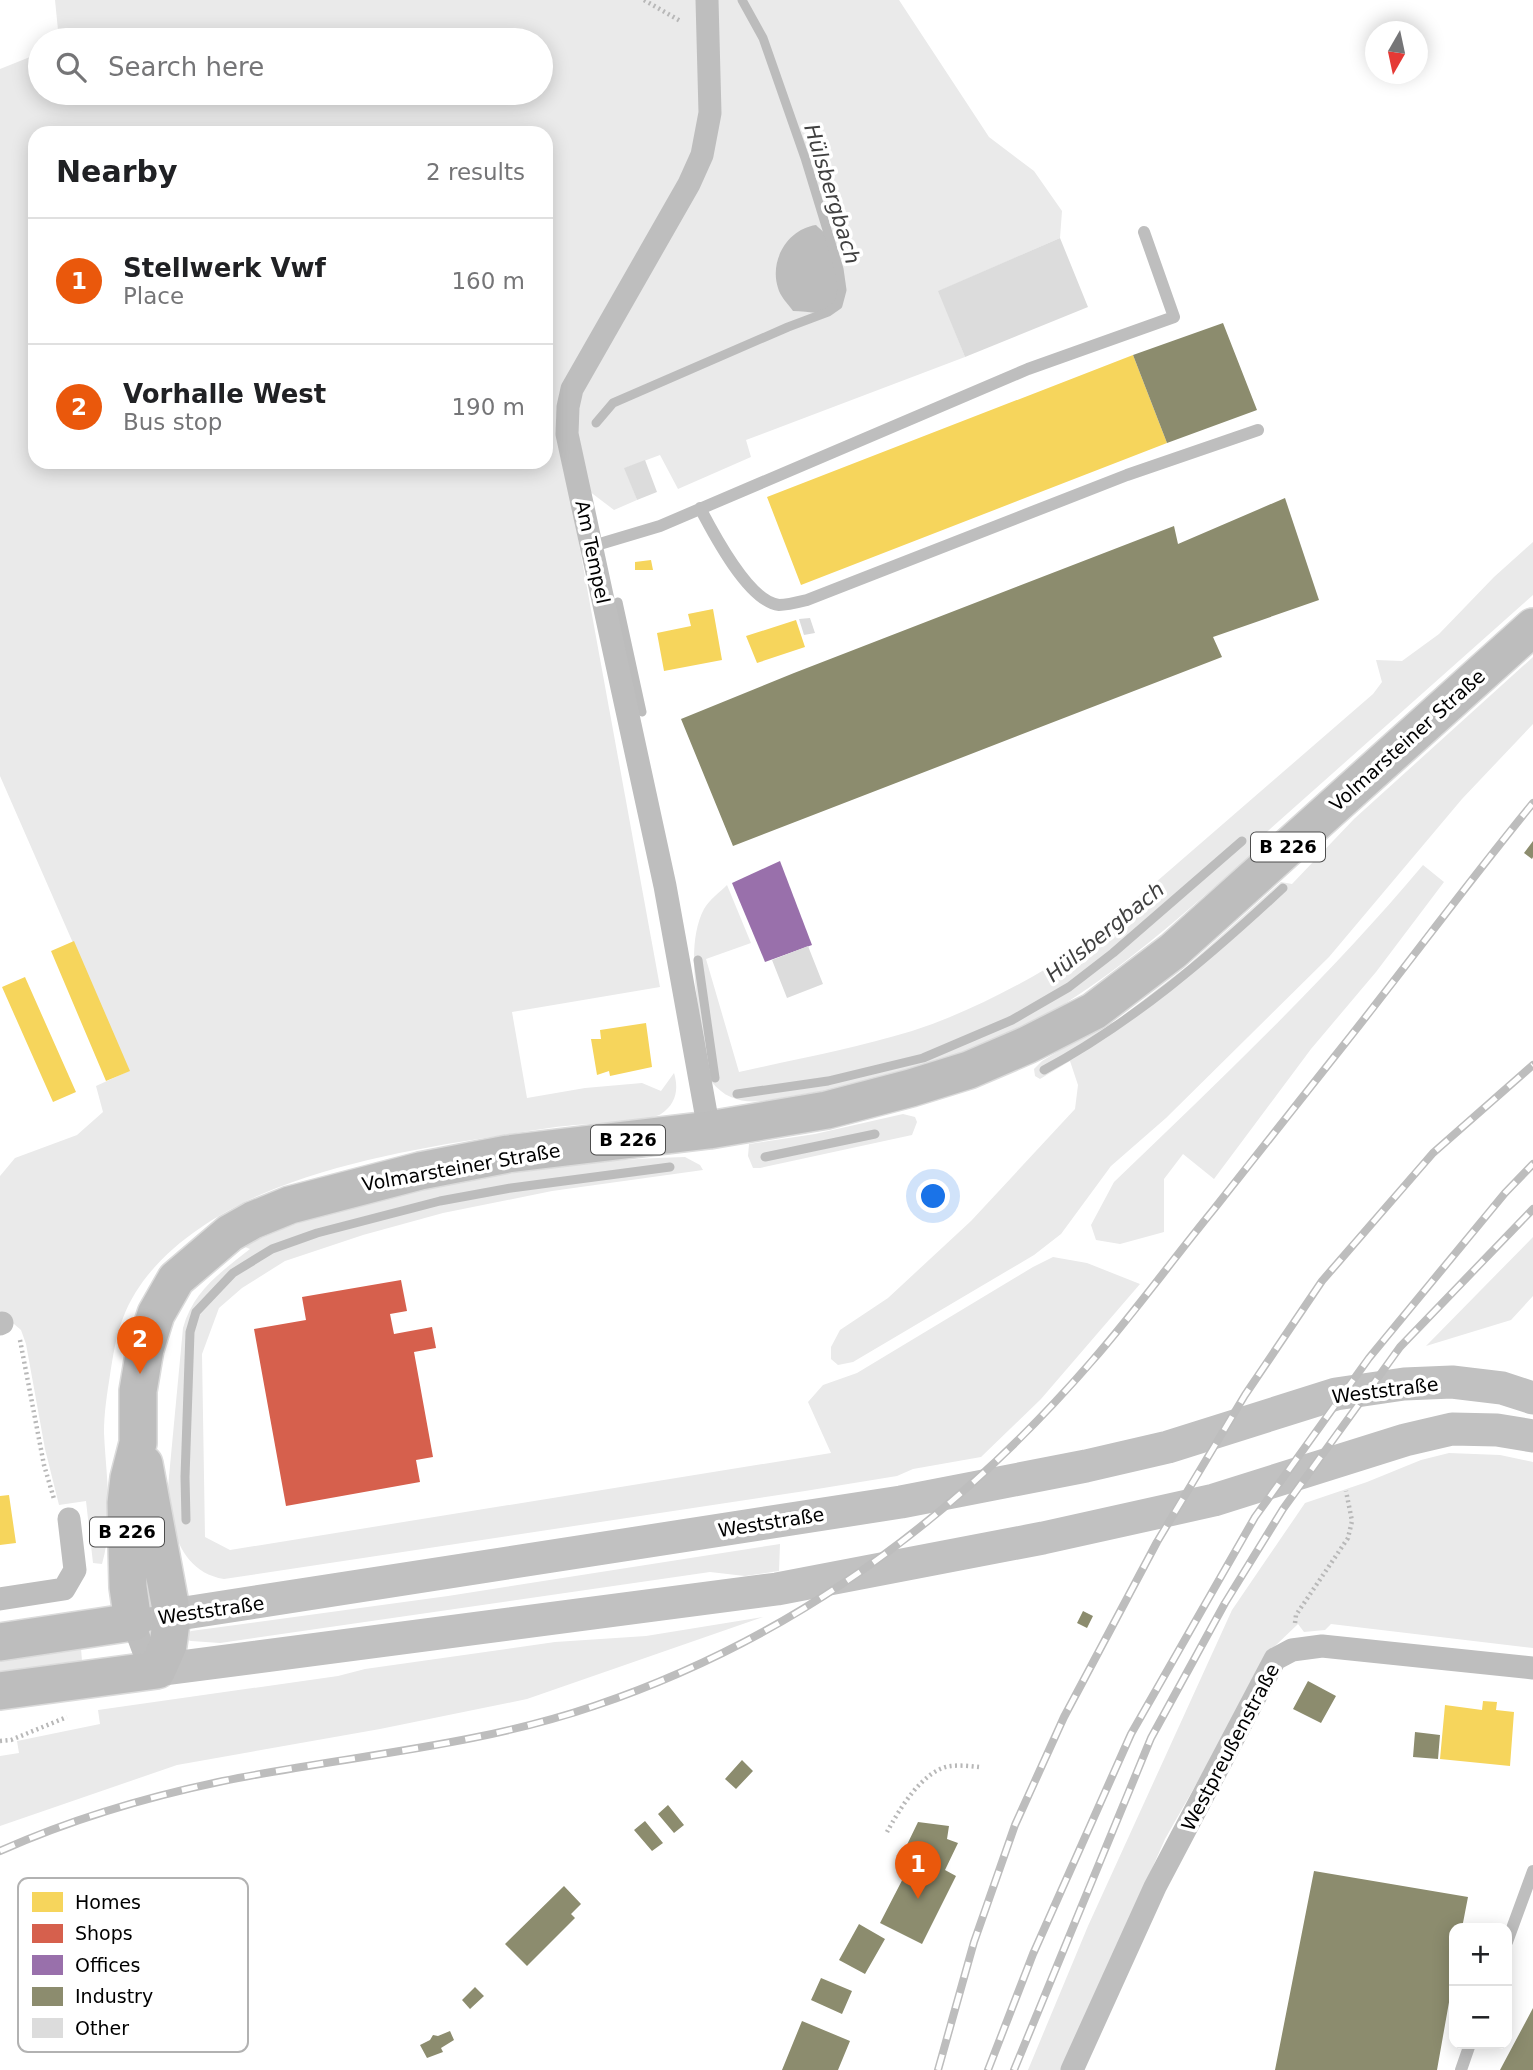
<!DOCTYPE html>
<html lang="en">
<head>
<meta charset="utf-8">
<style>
  body { margin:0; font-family:"DejaVu Sans",sans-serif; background:#f6f6f6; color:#202124 }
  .controls { position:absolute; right:21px; bottom:21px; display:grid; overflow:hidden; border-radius:14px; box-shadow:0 4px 18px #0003 }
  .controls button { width:63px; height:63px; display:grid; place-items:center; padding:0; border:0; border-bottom:2px solid #e0e0e0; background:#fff; color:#202124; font:35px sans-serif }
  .compass { position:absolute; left:1365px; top:21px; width:63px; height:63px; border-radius:50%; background:#fff; box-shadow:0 4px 18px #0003; rotate:189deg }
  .you { position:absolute; left:934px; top:1197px; width:24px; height:24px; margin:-18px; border:5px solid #fff; border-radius:50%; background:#1a73e8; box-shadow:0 0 0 10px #1a73e833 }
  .badge { display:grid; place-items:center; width:46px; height:46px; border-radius:50%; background:#ea580c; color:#fff; font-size:23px; font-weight:700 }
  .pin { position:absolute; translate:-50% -58px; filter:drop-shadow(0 2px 4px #0008) }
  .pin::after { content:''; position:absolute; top:37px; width:24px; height:21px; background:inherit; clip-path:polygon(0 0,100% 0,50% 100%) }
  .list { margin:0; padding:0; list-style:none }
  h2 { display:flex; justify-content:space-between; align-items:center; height:91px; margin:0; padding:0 28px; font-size:30px }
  h2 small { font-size:23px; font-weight:400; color:#757577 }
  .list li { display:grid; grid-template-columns:46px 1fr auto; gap:21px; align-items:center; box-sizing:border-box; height:126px; padding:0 28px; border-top:2px solid #e0e0e0 }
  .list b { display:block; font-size:26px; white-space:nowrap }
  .list p { margin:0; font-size:23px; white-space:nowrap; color:#757577 }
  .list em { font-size:23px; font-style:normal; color:#757577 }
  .icon { flex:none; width:38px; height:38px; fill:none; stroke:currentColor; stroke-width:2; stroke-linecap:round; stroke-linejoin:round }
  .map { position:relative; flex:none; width:1533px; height:2070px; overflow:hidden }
  .search { position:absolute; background:#fff; box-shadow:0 4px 18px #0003; left:28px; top:28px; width:525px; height:77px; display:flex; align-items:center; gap:18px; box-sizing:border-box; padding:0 24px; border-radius:38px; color:#757577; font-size:26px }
  .panel { position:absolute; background:#fff; box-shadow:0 4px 18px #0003; left:28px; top:126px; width:525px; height:343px; border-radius:21px }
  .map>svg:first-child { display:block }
  .green { fill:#eaeaea; fill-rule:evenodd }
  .water { fill:#bcbcbc }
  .homes { fill:#f6d55c }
  .shops { fill:#d6604d }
  .offices { fill:#9970ab }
  .industry { fill:#8c8c6e }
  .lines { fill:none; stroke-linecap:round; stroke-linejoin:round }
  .stream { stroke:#bcbcbc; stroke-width:9 }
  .building { fill:#dcdcdc }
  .primary-casing { stroke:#dbdbdb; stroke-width:40 }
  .path { stroke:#b8b8b8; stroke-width:4.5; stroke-dasharray:2 3.5; stroke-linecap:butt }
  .lane { stroke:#bebebe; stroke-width:12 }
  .street { stroke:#bebebe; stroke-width:23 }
  .secondary { stroke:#c1c1c1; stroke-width:33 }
  .primary { stroke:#bdbdbd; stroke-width:37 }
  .rail-casing { stroke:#bdbdbd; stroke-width:8 }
  .rail { stroke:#fff; stroke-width:5; stroke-dasharray:16; stroke-linecap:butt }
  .labels { text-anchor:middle; stroke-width:7; stroke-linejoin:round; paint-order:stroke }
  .shield { fill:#fff; stroke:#4c4c4c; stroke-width:2 }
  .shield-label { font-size:18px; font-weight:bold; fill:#000 }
  .street-label { font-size:19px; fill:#000; stroke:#fff }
  .water-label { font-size:21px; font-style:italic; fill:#404040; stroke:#fff }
  .key { fill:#fff; stroke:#b2b2b2; stroke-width:2 }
  .key-label { font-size:19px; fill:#000 }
</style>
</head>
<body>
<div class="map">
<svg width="1533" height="2070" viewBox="0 0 1533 2070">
  <rect width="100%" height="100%" fill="#fff"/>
  <path class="green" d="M 55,0 L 701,0 L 702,105 L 695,150 L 675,199 L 561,397 L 556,418 L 660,987 L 512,1012 L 527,1098 L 585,1088 L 642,1083 L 661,1091 L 674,1073 C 679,1089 676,1104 661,1114 C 649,1122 576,1124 556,1127 C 458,1142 354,1155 262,1194 C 207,1218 145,1259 123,1318 C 116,1335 113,1356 110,1375 C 107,1394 104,1413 104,1433 C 106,1476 114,1522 102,1564 L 93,1563 L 86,1501 L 59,1505 L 45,1449 L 26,1344 L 21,1330 L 0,1312 L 0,1176 L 15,1158 L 77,1135 L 103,1112 L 96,1086 L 129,1071 L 0,776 L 0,69 L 40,53 L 40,93 L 541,93 L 541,40 L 59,40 ZM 35,133 L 546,133 L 546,462 L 35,462 Z
    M 713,0 L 899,0 L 989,137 L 1034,171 L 1062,211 L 1060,238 L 939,291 L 965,357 L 746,440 L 751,457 L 678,489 L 660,455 L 625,468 L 637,500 L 614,510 L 589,491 L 576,435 L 578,399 L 688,205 Z
    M 1533,542 L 1533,595 L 1269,830 L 1253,845 L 1254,852 C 1193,906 1132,961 1063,1005 C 987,1054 893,1081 804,1094 C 769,1099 736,1113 711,1081 C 704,1033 681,952 704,909 C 709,900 720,892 727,885 L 751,943 L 706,959 L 739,1072 C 797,1059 856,1048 912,1031 C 971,1012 1028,981 1080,948 L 1373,694 L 1382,682 L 1376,660 L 1402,661 L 1439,634 L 1494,577 Z
    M 1533,657 L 1533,724 L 1462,799 L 1329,957 L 1166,1118 L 1111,1166 L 1061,1234 L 1034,1255 L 853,1362 L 838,1365 L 831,1359 L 831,1347 L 840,1330 L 888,1298 L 971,1221 L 1075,1109 L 1078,1085 L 1070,1061 L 1040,1079 L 1035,1076 L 1034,1069 L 1042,1061 L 1102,1025 L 1115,1022 L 1186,967 L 1281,882 L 1292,884 L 1354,819 Z
    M 1423,865 L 1444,882 L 1376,972 L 1311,1049 L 1214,1179 L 1183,1154 L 1164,1179 L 1164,1232 L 1120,1244 L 1096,1240 L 1091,1225 L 1114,1182 C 1221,1079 1328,978 1423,865 Z
    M 903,1114 L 915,1117 L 917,1122 L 912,1135 L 760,1168 L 753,1168 L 748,1156 L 749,1144 L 815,1134 Z
    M 685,1157 L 700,1165 L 703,1170 L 552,1191 L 443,1213 L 363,1235 L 285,1261 L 242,1288 L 219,1308 L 202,1354 L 205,1537 L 230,1550 L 831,1453 L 808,1402 L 823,1385 L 857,1373 L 1033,1267 L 1053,1257 L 1087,1263 L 1140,1284 L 1041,1399 L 981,1457 L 913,1469 L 897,1476 L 805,1491 L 224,1579 C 180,1572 169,1526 168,1487 L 183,1328 C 193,1291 221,1272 250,1249 L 245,1247 C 278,1227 317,1217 354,1207 C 458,1179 578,1159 685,1157 Z
    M 1533,1237 L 1533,1296 L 1511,1320 L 1426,1346 Z
    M 1449,1453 L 1500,1455 L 1533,1462 L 1533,1648 L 1331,1624 L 1325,1630 L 1304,1632 L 1298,1624 L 1274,1647 L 1165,1839 L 1063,2070 L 1028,2070 L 1088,1926 L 1232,1610 L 1305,1503 L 1367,1482 L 1421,1460 Z
    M 780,1544 L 779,1571 L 745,1576 L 710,1572 L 220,1643 L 191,1641 L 187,1640 L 186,1634 L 191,1631 L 448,1596 Z
    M 763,1617 L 527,1699 L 380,1729 L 177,1765 L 0,1826 L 0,1756 L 19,1753 L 17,1741 L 100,1724 L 98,1710 L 338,1676 L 365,1669 L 555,1642 L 646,1636 Z
    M 81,1648 L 82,1661 L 0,1674 L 0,1660 Z"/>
  <path class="water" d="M 816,225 C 821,230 828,235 831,242 C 837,257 852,308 827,312 C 817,314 803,311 793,311 C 788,304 780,296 778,288 C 769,260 788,229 816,225 Z"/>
  <path class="homes" d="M 1133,355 L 1167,443 L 801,585 L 767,497 Z
    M 651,560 L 653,570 L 635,570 L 635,562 Z
    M 713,609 L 722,660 L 664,671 L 657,633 L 691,626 L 688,614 Z
    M 796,620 L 805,647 L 757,663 L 746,636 Z
    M 74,941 L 130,1071 L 106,1081 L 51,951 Z
    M 25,977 L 76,1092 L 53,1102 L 2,987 Z
    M 646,1023 L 652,1067 L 610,1076 L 609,1071 L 597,1075 L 591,1039 L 601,1039 L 600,1030 Z
    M 9,1495 L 16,1543 L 0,1545 L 0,1496 Z
    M 1483,1701 L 1497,1702 L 1496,1710 L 1514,1712 L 1510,1766 L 1440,1759 L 1445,1705 L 1482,1710 Z"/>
  <path class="shops" d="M 401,1280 L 407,1311 L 390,1314 L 394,1334 L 432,1327 L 436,1348 L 414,1352 L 433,1457 L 416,1460 L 420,1482 L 286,1506 L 254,1329 L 306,1320 L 302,1297 Z"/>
  <path class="offices" d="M 780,861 L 812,945 L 765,962 L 732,883 Z"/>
  <path class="industry" d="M 1223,323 L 1257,410 L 1167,443 L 1133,355 Z
    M 1285,498 L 1319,600 L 1213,637 L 1222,657 L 733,846 L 681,719 L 794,673 L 1174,526 L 1178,544 Z
    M 1533,841 L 1533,857 L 1532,859 L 1524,853 Z
    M 1083,1611 L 1093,1616 L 1087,1628 L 1077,1623 Z
    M 1308,1681 L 1336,1696 L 1321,1723 L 1293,1709 Z
    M 1415,1732 L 1440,1735 L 1438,1759 L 1413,1757 Z
    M 742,1760 L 753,1771 L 736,1789 L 725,1779 Z
    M 668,1805 L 684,1825 L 674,1833 L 658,1814 Z
    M 645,1821 L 663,1843 L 652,1851 L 634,1830 Z
    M 918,1822 L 949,1826 L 947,1839 L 958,1843 L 945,1870 L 956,1876 L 922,1944 L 880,1923 L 911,1863 L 902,1855 Z
    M 1314,1871 L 1468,1897 L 1462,1928 L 1454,1928 L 1454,1974 L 1437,2070 L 1275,2070 Z
    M 564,1886 L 581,1904 L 571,1914 L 575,1918 L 527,1966 L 505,1944 Z
    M 859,1924 L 885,1939 L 865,1974 L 839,1960 Z
    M 821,1978 L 852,1991 L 842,2014 L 811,2000 Z
    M 475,1987 L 484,1996 L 470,2009 L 462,2000 Z
    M 1533,2008 L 1533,2070 L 1500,2070 Z
    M 802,2021 L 850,2041 L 838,2070 L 782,2070 Z
    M 450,2031 L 454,2040 L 441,2048 L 443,2052 L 427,2058 L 420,2045 L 430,2040 L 433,2035 L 438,2036 Z"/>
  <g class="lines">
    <path class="stream" d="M 596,423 L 613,403 L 788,327 L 828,312 L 838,305 L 842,290 L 839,269 L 805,158 L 763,38 L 742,0
      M 618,602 L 642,712
      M 698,960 L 715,1078
      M 1044,1070 C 1132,1023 1210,956 1283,888
      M 737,1094 L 828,1081 L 923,1058 L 1012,1020 L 1069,987 L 1113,953 L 1242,841
      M 765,1157 L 875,1134
      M 186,1520 L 185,1477 L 190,1332 L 196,1312 L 233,1273 L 272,1249 L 317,1233 L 440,1201 L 511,1188 L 670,1167"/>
  </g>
  <path class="building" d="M 1060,238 L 1088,307 L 965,357 L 938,291 Z
    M 645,460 L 657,492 L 637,500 L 624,468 Z
    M 810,618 L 815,633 L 804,635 L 799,619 Z
    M 808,946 L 823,984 L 787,998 L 772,960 Z"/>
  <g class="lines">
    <g class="primary-casing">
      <path id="primary" d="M 0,1642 L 133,1622 L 128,1587 L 126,1503 L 129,1478 L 138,1443 L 138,1391 L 145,1349 L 156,1314 L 176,1279 L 230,1233 L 253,1220 L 290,1205 L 420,1171 L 508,1154 L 709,1130 L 827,1110 L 911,1088 L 969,1070 L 1027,1045 L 1094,1011 L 1173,951 L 1533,627
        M 0,1691 L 157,1670 L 168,1645 L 172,1615 L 144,1464"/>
    </g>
    <path class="path" d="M 644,0 L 682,22
      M 20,1340 L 44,1465 L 54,1499
      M 1295,1623 L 1296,1615 L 1348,1538 L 1352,1521 L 1346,1491
      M 0,1741 L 11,1740 L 67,1717
      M 887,1832 C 899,1810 923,1769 951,1766 C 960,1765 970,1766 979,1767"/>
    <path class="lane" d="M 700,508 C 713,533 749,602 779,605 C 788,605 799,602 807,600 L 1127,475 L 1258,430
      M 593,546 L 660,526 L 1028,369 L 1174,317 L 1144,232
      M 1507,1942 L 1533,1871
      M 1461,2070 L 1470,2044"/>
    <path class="street" d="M 707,0 L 710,113 L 702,155 L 689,184 L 572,389 L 568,407 L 567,434 L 665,886 L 709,1130
      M 0,1324 L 2,1323
      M 0,1599 L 64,1589 L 75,1570 L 69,1519
      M 157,1670 L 143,1649 L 133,1622 L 172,1615
      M 1072,2070 L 1155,1887 L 1275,1659 L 1292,1650 L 1322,1646 L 1533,1668"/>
    <path class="secondary" d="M 172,1615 L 901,1502 L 1086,1466 L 1168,1447 L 1336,1394 L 1404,1384 L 1452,1382 L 1502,1388 L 1533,1398
      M 157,1670 L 777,1589 L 1043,1538 L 1214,1500 L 1405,1440 L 1452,1429 L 1497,1430 L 1533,1436"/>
    <use href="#primary" class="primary"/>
    <g class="rail-casing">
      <path id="rail" d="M 0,1851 C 72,1819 146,1797 223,1781 C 346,1756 474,1747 594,1706 C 793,1639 956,1518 1092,1361 C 1135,1312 1173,1259 1214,1209 C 1254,1158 1295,1107 1335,1056 C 1402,972 1465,886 1533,803
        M 938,2070 L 974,1942 L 1015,1825 L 1064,1717 L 1157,1542 L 1245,1395 L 1322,1281 L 1433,1153 L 1533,1065
        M 988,2070 L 1033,1954 L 1131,1734 L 1255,1517 L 1369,1358 L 1505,1193 L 1533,1164
        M 1014,2070 L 1151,1738 L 1225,1603 L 1283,1509 L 1400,1347 L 1533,1209"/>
    </g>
    <use href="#rail" class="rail"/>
  </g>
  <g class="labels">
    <g class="shield">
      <rect x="1251" y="832.5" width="74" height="29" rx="5"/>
      <rect x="591" y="1125.5" width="74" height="29" rx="5"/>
      <rect x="90" y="1517.5" width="74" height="29" rx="5"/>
    </g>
    <g class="shield-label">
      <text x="1288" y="853">B 226</text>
      <text x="628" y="1146">B 226</text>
      <text x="127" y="1538">B 226</text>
    </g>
    <g class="street-label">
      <text transform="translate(593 552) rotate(78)" y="7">Am Tempel</text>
      <text transform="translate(1407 740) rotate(-42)" y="7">Volmarsteiner Straße</text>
      <text transform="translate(461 1167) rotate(-10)" y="7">Volmarsteiner Straße</text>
      <text transform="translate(1385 1390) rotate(-7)" y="7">Weststraße</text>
      <text transform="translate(771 1522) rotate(-9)" y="7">Weststraße</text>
      <text transform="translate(211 1610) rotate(-8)" y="7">Weststraße</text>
      <text transform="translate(1230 1747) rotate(-62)" y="7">Westpreußenstraße</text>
    </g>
    <g class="water-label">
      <text transform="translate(832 194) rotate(73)" y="7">Hülsbergbach</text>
      <text transform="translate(1105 932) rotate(-39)" y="7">Hülsbergbach</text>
    </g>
  </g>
  <rect x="18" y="1878" width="230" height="174" rx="10" class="key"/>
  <rect x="32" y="1892" width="31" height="20" fill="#f6d55c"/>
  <rect x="32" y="1924" width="31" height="19" fill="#d6604d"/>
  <rect x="32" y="1955" width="31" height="20" fill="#9970ab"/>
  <rect x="32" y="1987" width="31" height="19" fill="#8c8c6e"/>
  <rect x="32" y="2018" width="31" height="20" fill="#dcdcdc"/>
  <g class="key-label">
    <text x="75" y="1909">Homes</text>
    <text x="75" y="1940">Shops</text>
    <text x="75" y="1972">Offices</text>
    <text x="75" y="2003">Industry</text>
    <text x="75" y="2035">Other</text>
  </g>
</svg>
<div class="controls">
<button>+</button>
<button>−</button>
</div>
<svg class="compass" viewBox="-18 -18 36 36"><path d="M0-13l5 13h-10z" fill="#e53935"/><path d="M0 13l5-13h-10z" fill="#757577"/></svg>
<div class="you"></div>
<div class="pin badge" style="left:918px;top:1899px">1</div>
<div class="pin badge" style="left:140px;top:1374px">2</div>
<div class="search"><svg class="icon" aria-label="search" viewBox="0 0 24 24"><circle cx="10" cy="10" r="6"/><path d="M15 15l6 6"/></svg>Search here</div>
<section class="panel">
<h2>Nearby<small>2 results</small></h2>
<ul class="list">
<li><span class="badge">1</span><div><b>Stellwerk Vwf</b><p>Place</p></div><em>160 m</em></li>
<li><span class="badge">2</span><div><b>Vorhalle West</b><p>Bus stop</p></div><em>190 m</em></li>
</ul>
</section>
</div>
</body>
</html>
